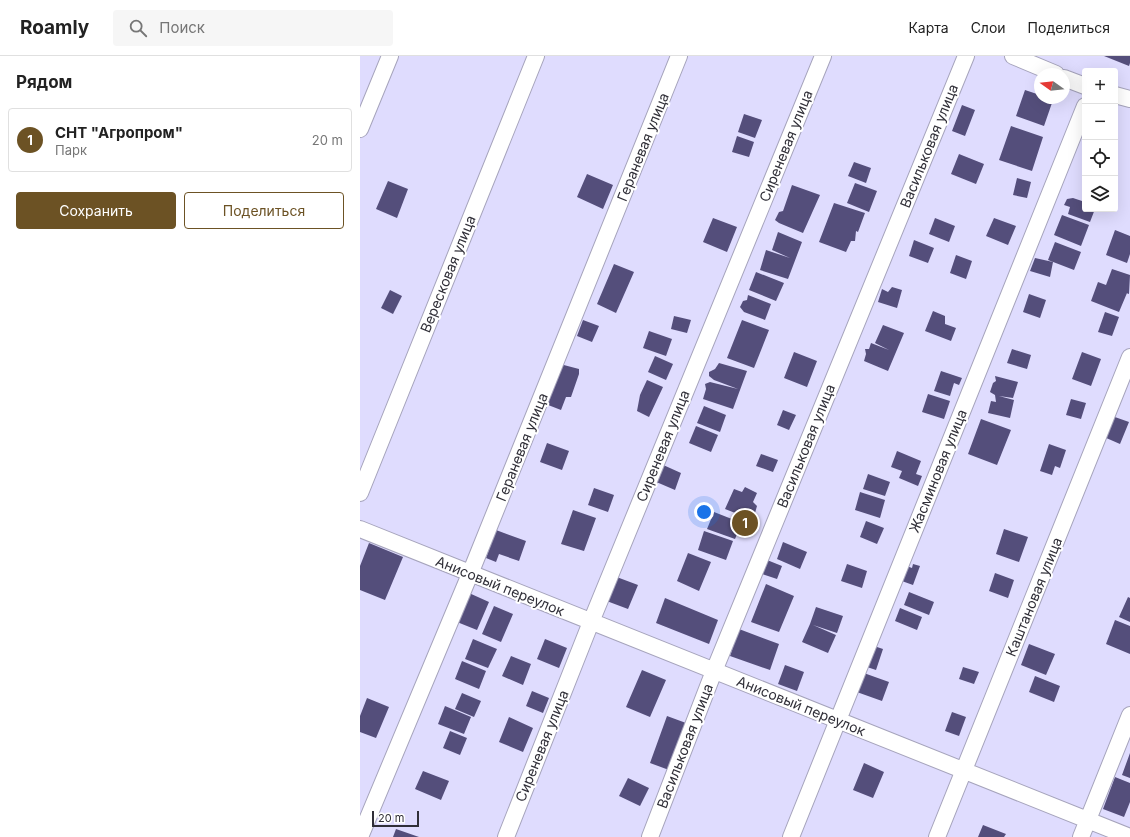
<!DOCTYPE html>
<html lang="ru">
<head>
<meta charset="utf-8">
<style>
  body { margin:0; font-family:Inter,sans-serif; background:#f6f6f6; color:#222 }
  .controls { position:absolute; right:12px; top:12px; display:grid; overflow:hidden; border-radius:4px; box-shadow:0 4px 16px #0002 }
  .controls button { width:36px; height:36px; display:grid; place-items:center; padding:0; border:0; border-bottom:1px solid #e0e0e0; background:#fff; color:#222; font:20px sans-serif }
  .compass { position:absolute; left:674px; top:12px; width:36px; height:36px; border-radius:50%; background:#fff; box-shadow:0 4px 16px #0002; rotate:285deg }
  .scale { position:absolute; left:12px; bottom:10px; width:47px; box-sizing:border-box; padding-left:4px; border:2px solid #302f38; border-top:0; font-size:11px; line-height:14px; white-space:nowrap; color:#302f38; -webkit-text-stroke:3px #fff; paint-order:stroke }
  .you { position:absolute; left:344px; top:456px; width:14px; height:14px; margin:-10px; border:3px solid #fff; border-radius:50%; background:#1a73e8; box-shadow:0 0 0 6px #1a73e833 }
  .badge { display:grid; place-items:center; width:26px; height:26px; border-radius:50%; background:#6c5224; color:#fff; font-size:13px; font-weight:700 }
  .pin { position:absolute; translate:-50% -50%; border:2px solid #fff; box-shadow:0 1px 4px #0006 }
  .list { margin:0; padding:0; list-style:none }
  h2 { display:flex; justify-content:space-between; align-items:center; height:52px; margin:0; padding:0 16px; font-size:17px }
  h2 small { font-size:13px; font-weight:400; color:#767676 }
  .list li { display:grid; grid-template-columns:26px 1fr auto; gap:12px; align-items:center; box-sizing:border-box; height:64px; margin:0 8px 8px; padding:0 8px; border:1px solid #e0e0e0; border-radius:4px }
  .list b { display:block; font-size:15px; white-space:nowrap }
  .list p { margin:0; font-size:13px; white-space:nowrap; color:#767676 }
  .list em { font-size:13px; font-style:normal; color:#767676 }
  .actions { display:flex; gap:8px; padding:12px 16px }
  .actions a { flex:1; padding:9px 0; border:1px solid #6c5224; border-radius:4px; text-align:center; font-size:14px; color:#6c5224 }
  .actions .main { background:#6c5224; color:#fff }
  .icon { flex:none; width:22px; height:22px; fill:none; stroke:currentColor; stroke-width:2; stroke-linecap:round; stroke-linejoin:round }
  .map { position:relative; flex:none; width:770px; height:781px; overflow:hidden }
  header { display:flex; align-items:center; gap:24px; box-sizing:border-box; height:56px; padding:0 20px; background:#fff; border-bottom:1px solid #e0e0e0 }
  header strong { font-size:19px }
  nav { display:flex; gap:22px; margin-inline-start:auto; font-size:14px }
  .search { width:280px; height:36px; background:#f6f6f6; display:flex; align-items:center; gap:10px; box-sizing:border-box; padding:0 14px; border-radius:4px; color:#767676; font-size:15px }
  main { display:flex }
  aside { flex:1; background:#fff }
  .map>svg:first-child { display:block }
  .green { fill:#dfdcfe; fill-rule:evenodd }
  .building { fill:#544e7b }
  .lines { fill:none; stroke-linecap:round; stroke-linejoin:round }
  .minor-casing { stroke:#a6a4bc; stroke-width:18 }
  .minor { stroke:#fff; stroke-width:16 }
  .labels { text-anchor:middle; stroke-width:4; stroke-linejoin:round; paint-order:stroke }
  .street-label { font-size:14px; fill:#302f38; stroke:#fff }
</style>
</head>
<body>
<header>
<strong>Roamly</strong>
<div class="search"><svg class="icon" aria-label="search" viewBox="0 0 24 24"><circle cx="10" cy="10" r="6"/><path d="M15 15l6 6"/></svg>Поиск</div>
<nav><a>Карта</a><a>Слои</a><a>Поделиться</a></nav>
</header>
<main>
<aside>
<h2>Рядом<small></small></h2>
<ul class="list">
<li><span class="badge">1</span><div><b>СНТ &quot;Агропром&quot;</b><p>Парк</p></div><em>20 m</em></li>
</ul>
<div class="actions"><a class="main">Сохранить</a><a>Поделиться</a></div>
</aside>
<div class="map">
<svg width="770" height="781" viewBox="0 0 770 781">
  <rect width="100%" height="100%" fill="#f2f1fb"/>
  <path class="green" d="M 0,0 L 770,0 L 770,781 L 0,781 ZM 725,15 L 755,15 L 755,153 L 725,153 ZM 680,18 L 704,18 L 704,42 L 680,42 Z"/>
  <path class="building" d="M 744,0 L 770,0 L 770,7 L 769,10 Z
    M 665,34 L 680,39 L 680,42 L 687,42 L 693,44 L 684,70 L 656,60 Z
    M 602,49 L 615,54 L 605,80 L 592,75 Z
    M 384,58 L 402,64 L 395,82 L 378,76 Z
    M 651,70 L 683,81 L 672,115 L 639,104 Z
    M 377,80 L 394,86 L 389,101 L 372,96 Z
    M 599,98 L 624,108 L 616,128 L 591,118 Z
    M 494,106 L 511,112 L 506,127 L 488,120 Z
    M 227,118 L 253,129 L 243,153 L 217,141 Z
    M 657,122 L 671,126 L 667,142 L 653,139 Z
    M 28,125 L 48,133 L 37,162 L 16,153 Z
    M 495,127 L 517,135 L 509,156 L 487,147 Z
    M 432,129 L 460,139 L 443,177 L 419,167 L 415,164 L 419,156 L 423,155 Z
    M 713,142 L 725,146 L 725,153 L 735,153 L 730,166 L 708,158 L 710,151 L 704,149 L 707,143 Z
    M 474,147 L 505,157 L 498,176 L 496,175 L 495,185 L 491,185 L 486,196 L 459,186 Z
    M 702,159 L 729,169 L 721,190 L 694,179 Z
    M 353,162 L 377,171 L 367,196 L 343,186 Z
    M 575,162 L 595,170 L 589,186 L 569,178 Z
    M 634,162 L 656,170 L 648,189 L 626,180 Z
    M 755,174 L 770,180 L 770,198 L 767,207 L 746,199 Z
    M 418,176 L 442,186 L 428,223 L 400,214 L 406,194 L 430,202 L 412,194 Z
    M 554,184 L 574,192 L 568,207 L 549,200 Z
    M 695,186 L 721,196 L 714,214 L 688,204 Z
    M 596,199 L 612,205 L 606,223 L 590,217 Z
    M 675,202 L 693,206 L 690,221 L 670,215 Z
    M 254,208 L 274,216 L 256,257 L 237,248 Z
    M 752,213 L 770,219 L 769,238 L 758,234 L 767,237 L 759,256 L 731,245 L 738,226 L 746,229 Z
    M 396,216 L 424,227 L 416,245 L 389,234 Z
    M 532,231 L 542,234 L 537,252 L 518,246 L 522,233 L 528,236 Z
    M 30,234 L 42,240 L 33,258 L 21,252 Z
    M 669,238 L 686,244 L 680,262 L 663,256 Z
    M 388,239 L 411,248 L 405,264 L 384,256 L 380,251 L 383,245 L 387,244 Z
    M 573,255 L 585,260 L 585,268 L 596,272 L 591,285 L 565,275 Z
    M 745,256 L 759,261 L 752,280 L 738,276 Z
    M 314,260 L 331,264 L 327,277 L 311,273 Z
    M 223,264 L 239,270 L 232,286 L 217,280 Z
    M 382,264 L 409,274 L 394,312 L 367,302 Z
    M 523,269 L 544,277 L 528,315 L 504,305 L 506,298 L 505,293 L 509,293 L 511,287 L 529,294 L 515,287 Z
    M 289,275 L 312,283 L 306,300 L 283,292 Z
    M 652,293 L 671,299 L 667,313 L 647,307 Z
    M 434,296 L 457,305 L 447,331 L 424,322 Z
    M 722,296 L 741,303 L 731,330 L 712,323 Z
    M 295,300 L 313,308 L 306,324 L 288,316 Z
    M 359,307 L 387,315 L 373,353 L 343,343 L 346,333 L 345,328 L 350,326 L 378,333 L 354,324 L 349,320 L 349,316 L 355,313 Z
    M 200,308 L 219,313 L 219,318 L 211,341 L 206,341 L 201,354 L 183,347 Z
    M 581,315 L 602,322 L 599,329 L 594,327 L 590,340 L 574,335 Z
    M 635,320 L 658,326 L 653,342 L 639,340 L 654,344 L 650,362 L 628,357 L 631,345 L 636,346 L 635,339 L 630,336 L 633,327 L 636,325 Z
    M 287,324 L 303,331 L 289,361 L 277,355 L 280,339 Z
    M 568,338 L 590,345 L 584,363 L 562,356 Z
    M 711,343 L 726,347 L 721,363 L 706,359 Z
    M 344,350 L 366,359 L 360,376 L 337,367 Z
    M 423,354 L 436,359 L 429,374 L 417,369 Z
    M 752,360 L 769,366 L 760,388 L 744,381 Z
    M 621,363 L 651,374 L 637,409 L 608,398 Z
    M 336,370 L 358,379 L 351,396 L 329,387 Z
    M 187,387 L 209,395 L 202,414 L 180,406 Z
    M 689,388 L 706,394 L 700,412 L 695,410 L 692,419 L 680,415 Z
    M 537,395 L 561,405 L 556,418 L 562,420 L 558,430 L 539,422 L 542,415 L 531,411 Z
    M 401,398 L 418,404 L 413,416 L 396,410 Z
    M 301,408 L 321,417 L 315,434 L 294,425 Z
    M 508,418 L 530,426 L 525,440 L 503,433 Z
    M 385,431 L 397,437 L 393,446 L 397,450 L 395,457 L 388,462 L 365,453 L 374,433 L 382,436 Z
    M 234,432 L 254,439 L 248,456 L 228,449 Z
    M 500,436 L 525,444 L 520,462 L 495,454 Z
    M 213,454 L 236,462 L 224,495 L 201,488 Z
    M 354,456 L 382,467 L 375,483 L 347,473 Z
    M 506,465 L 524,472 L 517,488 L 500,481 Z
    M 644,473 L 668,481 L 659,506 L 636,498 Z
    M 136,474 L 166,485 L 159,505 L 139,498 L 136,506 L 126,502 Z
    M 344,475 L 373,485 L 366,504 L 338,494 Z
    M 423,486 L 447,496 L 440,513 L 417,503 Z
    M 9,487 L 43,501 L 25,544 L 0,534 L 0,510 Z
    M 328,497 L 351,506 L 339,535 L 317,525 Z
    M 407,504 L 422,510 L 417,523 L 402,518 Z
    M 487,508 L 507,515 L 502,532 L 481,525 Z
    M 553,508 L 560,510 L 553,529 L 539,524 L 544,509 L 552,512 Z
    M 635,517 L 654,524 L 648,542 L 629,535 Z
    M 254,520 L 278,529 L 268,553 L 244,544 Z
    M 406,528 L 434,540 L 419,576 L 391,566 Z
    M 549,536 L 574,546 L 569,559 L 544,549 Z
    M 109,537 L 129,546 L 117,574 L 97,566 Z
    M 768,541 L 770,542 L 770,566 L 759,561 Z
    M 305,542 L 358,564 L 349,588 L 296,567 Z
    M 134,550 L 153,558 L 141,586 L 122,578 Z
    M 456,551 L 483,560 L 477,577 L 453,569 L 476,579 L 468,597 L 442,586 L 450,568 Z
    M 540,552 L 562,561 L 557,574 L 535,565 Z
    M 755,564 L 770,570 L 770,598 L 746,588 Z
    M 379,573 L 419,588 L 410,614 L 370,600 Z
    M 113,583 L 137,593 L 128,612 L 105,603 Z
    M 185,583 L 207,592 L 199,612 L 177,603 Z
    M 669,588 L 695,598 L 686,619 L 661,609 Z
    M 511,589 L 523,593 L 516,614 L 504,610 Z
    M 151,600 L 171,608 L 163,629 L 142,620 Z
    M 102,605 L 126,615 L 119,633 L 95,623 Z
    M 425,609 L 444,616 L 437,635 L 418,628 Z
    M 603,611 L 619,616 L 614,628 L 599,623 Z
    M 282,614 L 306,624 L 290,661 L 266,651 Z
    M 501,616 L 529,626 L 522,645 L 494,635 Z
    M 675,620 L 700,630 L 694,646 L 669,636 Z
    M 172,635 L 189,642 L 183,657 L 166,650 Z
    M 102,637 L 121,645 L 114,661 L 95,653 Z
    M 7,642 L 29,651 L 16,682 L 0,676 L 0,660 Z
    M 85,650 L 111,661 L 104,678 L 78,668 Z
    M 592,656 L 606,661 L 599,680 L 585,675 Z
    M 307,660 L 326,667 L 309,714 L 290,707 Z
    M 149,661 L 173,672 L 163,696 L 139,686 Z
    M 90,675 L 107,682 L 100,699 L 83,692 Z
    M 770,697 L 770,722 L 762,719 Z
    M 504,707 L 524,716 L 513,742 L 493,734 Z
    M 63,715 L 89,725 L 81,744 L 55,733 Z
    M 755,721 L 770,727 L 770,746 L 764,761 L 743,753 Z
    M 268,722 L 289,732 L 280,750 L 259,740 Z
    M 623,769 L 646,778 L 644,781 L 618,781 Z
    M 36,773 L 59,781 L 33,781 Z"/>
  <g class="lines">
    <g class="minor-casing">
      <path id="minor" d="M 653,0 L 696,18
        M 704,22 L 725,30
        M 755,39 L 770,43
        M 0,73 L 30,0
        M 0,437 L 176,0
        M 0,473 L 770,781
        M 0,781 L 110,518 L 319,0
        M 146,781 L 231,566 L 463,0
        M 290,781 L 354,615 L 606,0
        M 431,781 L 725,50
        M 577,781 L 770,301
        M 721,781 L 770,659"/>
    </g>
    <use href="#minor" class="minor"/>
  </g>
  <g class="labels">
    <g class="street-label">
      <text transform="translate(426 90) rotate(-68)" y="5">Сиреневая улица</text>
      <text transform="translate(569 90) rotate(-68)" y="5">Васильковая улица</text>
      <text transform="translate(283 91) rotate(-68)" y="5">Гераневая улица</text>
      <text transform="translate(88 218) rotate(-68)" y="5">Вересковая улица</text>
      <text transform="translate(303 390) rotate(-68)" y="5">Сиреневая улица</text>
      <text transform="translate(446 390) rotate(-68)" y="5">Васильковая улица</text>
      <text transform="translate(162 391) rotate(-68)" y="5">Гераневая улица</text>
      <text transform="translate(578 415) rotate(-68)" y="5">Жасминовая улица</text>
      <text transform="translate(140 530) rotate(22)" y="5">Анисовый переулок</text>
      <text transform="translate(674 541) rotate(-68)" y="5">Каштановая улица</text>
      <text transform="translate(441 650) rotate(22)" y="5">Анисовый переулок</text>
      <text transform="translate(182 690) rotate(-68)" y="5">Сиреневая улица</text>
      <text transform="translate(325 690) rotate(-69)" y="5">Васильковая улица</text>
    </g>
  </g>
</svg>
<div class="controls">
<button>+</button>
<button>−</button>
<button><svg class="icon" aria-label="locate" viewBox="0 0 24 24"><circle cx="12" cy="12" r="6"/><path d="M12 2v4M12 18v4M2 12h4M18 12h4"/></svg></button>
<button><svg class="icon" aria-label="layers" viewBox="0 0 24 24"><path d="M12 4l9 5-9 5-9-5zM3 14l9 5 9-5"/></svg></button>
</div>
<svg class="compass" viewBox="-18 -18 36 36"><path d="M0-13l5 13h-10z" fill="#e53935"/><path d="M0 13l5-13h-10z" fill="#767676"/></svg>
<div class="scale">20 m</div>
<div class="you"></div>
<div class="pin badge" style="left:385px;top:467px">1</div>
</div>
</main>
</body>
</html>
